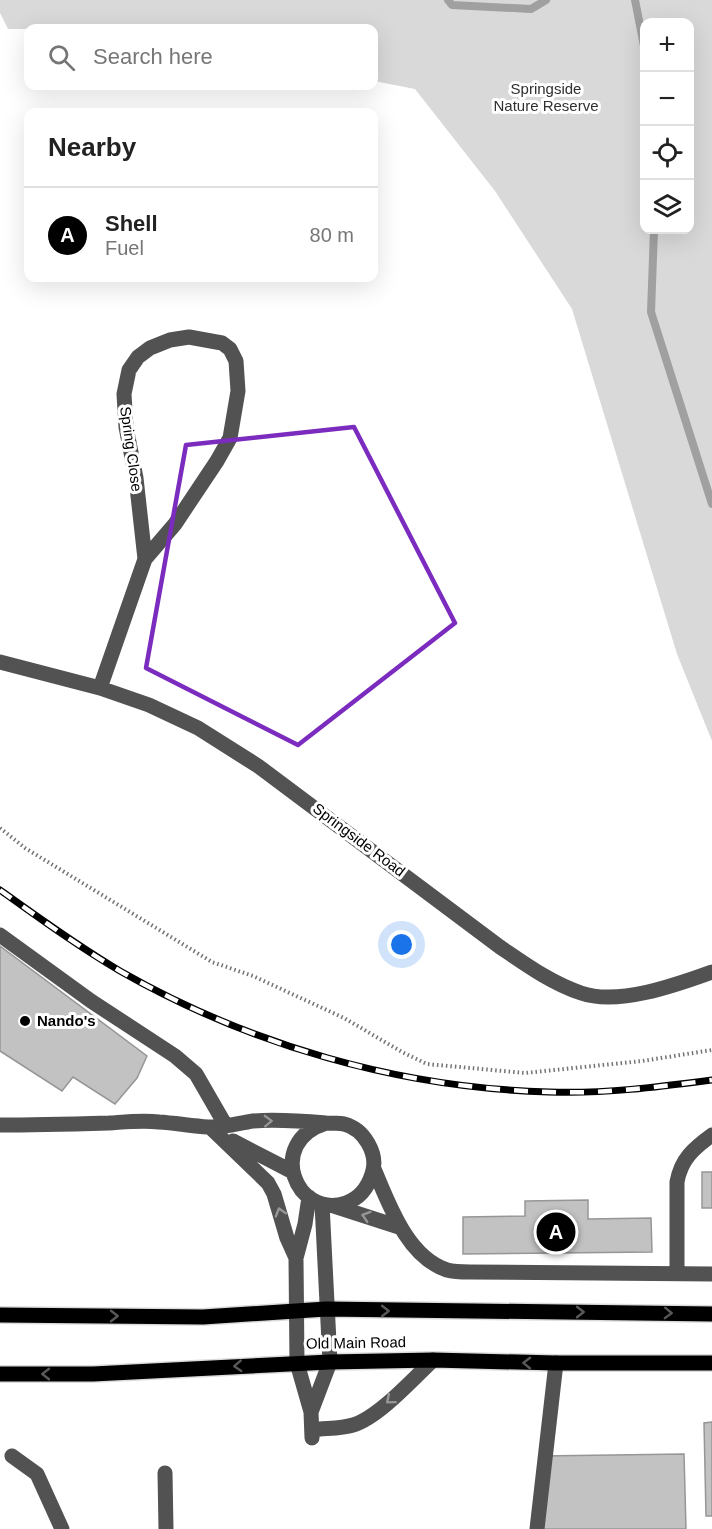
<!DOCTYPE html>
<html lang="en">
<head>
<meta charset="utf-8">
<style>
  body { margin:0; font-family:Helvetica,sans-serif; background:#f2f2f2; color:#222 }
  .controls { position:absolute; right:18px; top:18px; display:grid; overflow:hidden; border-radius:12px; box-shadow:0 6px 24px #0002 }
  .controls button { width:54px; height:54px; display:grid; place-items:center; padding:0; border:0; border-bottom:2px solid #e0e0e0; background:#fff; color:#222; font:30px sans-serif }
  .you { position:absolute; left:402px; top:945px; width:21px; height:21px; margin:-15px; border:4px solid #fff; border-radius:50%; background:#1a73e8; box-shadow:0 0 0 9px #1a73e833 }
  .badge { display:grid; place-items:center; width:39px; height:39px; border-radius:50%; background:#000; color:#fff; font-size:20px; font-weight:700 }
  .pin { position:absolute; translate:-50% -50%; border:3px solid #fff; box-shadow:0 2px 6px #0006 }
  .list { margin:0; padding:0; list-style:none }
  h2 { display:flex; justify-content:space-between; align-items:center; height:78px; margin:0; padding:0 24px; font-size:26px }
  h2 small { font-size:20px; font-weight:400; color:#767676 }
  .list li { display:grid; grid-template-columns:39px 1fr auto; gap:18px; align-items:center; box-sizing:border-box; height:96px; padding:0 24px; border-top:2px solid #e0e0e0 }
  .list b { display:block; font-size:22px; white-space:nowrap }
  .list p { margin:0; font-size:20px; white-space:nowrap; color:#767676 }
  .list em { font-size:20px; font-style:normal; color:#767676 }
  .icon { flex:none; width:33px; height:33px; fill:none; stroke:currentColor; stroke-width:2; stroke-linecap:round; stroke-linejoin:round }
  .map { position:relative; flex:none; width:712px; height:1529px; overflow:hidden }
  .search { position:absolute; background:#fff; box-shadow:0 6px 24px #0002; left:24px; top:24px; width:354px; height:66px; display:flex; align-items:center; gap:15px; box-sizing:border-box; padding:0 21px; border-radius:12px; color:#767676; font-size:22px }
  .panel { position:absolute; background:#fff; box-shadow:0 6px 24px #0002; left:24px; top:108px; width:354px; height:174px; border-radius:12px }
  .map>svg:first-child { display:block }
  .green { fill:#d9d9d9; fill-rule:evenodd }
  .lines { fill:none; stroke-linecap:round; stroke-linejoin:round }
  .stream { stroke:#a0a0a0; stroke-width:8 }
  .building { fill:#c2c2c2; stroke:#969696; stroke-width:1.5 }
  .major-casing { stroke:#dbdbdb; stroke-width:18 }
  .path { stroke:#747474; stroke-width:4; stroke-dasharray:1.5 3; stroke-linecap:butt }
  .minor { stroke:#525252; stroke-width:15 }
  .major { stroke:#000; stroke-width:15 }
  .rail-casing { stroke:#000; stroke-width:7 }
  .rail { stroke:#fff; stroke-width:4.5; stroke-dasharray:14; stroke-linecap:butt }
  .oneway { stroke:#979797 }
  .oneway2 { stroke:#595959 }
  .marked { fill:none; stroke:#7b2cbf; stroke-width:4.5; stroke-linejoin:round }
  .poi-dot { fill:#000; stroke:#fff; stroke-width:2 }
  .labels { text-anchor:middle; stroke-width:6; stroke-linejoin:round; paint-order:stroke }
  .park-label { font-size:15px; fill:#303030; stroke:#fff }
  .street-label { font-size:15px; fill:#000; stroke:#fff }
  .poi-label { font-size:15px; font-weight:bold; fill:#000; stroke:#fff; text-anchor:start }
</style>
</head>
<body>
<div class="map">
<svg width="712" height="1529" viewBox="0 0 712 1529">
  <rect width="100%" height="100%" fill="#fff"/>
  <path class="green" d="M 0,0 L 712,0 L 712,741 L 677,654 L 572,309 L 495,191 L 415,89 L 374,81 L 374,28 L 8,29 L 0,13 ZM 644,22 L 690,22 L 690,230 L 644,230 Z"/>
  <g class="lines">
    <path class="stream" d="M 448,0 L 452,5 L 531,9 L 546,0
      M 635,0 L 644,46
      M 654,230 L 651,312 L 712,504"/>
  </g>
  <path class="building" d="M 0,946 L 147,1056 L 137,1078 L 115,1104 L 73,1077 L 62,1091 L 0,1051 Z
    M 702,1172 L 712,1172 L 712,1208 L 702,1208 Z
    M 588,1200 L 588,1219 L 651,1218 L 652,1252 L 463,1254 L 463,1217 L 525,1216 L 525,1201 Z
    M 712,1422 L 712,1516 L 706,1516 L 704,1423 Z
    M 684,1454 L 686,1529 L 539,1529 L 541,1456 Z"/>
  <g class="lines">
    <g class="major-casing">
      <path id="major" d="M 0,1315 L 203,1317 L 326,1309 L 712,1314
        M 0,1374 L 93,1374 L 330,1362 L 433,1360 L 556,1363 L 712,1363"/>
    </g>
    <path class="path" d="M 0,828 L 25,848 L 212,962 L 253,976 L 344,1018 L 402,1052 L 427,1064 L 525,1073 L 642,1061 L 712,1050"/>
    <path class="minor" d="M 0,662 L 100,688 L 149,705 L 198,728 L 258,766 L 500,947 C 525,964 551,983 581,993 C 618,1006 676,985 712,972
      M 100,688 L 145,559 L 175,524 L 217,461 L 230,438 L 238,391 L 236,361 L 230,349 L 222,343 L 189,337 L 170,340 L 150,348 L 138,357 L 129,370 L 124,394 L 126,427 L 136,478 L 145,559
      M 0,935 L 91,1001 L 175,1056 L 196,1074 L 226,1126
      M 0,1125 C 36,1125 73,1124 109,1123 C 125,1122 142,1120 159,1122 C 175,1123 192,1126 208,1127 C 224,1128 239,1123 253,1121 C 278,1119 302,1121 326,1123 C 332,1123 338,1123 344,1124 C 364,1129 379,1154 372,1174 C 368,1187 360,1198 346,1203 C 296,1220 265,1142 326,1123
      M 210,1127 L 268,1183 L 274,1194 L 287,1238 L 296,1258 L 297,1363 L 311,1412 L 312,1438
      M 233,1141 L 293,1172
      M 374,1169 C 389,1204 407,1257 447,1270 C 454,1272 463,1272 470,1272 L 712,1274
      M 334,1206 L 399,1227
      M 296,1258 L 305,1224 L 309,1197
      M 677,1273 L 677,1182 C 681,1159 694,1148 712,1135
      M 311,1412 L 330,1362 L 322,1204
      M 312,1430 C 325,1428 340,1429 353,1425 C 378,1418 414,1378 433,1360
      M 12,1456 L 37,1474 L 62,1529
      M 165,1473 L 166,1529
      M 537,1529 L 556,1363"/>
    <use href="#major" class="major"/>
    <g class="rail-casing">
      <path id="rail" d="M 0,890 C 39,918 79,947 120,971 C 250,1045 399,1088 549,1092 C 604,1094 658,1087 712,1080"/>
    </g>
    <use href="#rail" class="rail"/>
  </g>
  <defs><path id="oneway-chevron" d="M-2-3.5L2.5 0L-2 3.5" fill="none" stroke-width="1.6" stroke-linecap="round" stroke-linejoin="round" transform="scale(1.5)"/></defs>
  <g class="oneway">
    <use href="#oneway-chevron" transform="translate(268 1121) rotate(-2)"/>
    <use href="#oneway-chevron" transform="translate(280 1212) rotate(-107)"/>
    <use href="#oneway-chevron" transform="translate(366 1216) rotate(-162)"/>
    <use href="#oneway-chevron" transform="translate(390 1400) rotate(140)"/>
  </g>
  <g class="oneway2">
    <use href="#oneway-chevron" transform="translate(385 1311)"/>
    <use href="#oneway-chevron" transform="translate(580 1312)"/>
    <use href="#oneway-chevron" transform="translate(668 1313) rotate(2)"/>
    <use href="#oneway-chevron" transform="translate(114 1316)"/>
    <use href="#oneway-chevron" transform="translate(527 1363) rotate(-179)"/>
    <use href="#oneway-chevron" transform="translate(238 1366) rotate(177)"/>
    <use href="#oneway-chevron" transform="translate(46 1374) rotate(180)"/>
  </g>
  <path class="marked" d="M 354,427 L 455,623 L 298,745 L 146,668 L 186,445 Z"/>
  <circle class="poi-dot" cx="25" cy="1021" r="6"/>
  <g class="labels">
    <g class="park-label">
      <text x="546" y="94">Springside<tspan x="546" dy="17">Nature Reserve</tspan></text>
    </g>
    <g class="street-label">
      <text transform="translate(131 449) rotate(82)" y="5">Spring Close</text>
      <text transform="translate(359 840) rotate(37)" y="5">Springside Road</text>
      <text transform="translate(356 1343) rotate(-1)" y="5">Old Main Road</text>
    </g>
    <g class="poi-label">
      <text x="37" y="1026">Nando's</text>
    </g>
  </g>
</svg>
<div class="controls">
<button>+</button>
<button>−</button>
<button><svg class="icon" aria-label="locate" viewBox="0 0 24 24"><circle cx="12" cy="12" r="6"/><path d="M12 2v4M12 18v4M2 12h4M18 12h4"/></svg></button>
<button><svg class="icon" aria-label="layers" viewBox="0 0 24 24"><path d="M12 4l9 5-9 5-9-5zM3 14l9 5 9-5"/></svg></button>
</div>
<div class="you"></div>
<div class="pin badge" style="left:556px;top:1232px">A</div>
<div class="search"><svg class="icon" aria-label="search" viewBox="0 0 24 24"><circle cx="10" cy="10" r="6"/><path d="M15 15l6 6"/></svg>Search here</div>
<section class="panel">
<h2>Nearby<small></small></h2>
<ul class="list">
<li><span class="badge">A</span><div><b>Shell</b><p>Fuel</p></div><em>80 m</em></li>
</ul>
</section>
</div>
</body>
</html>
